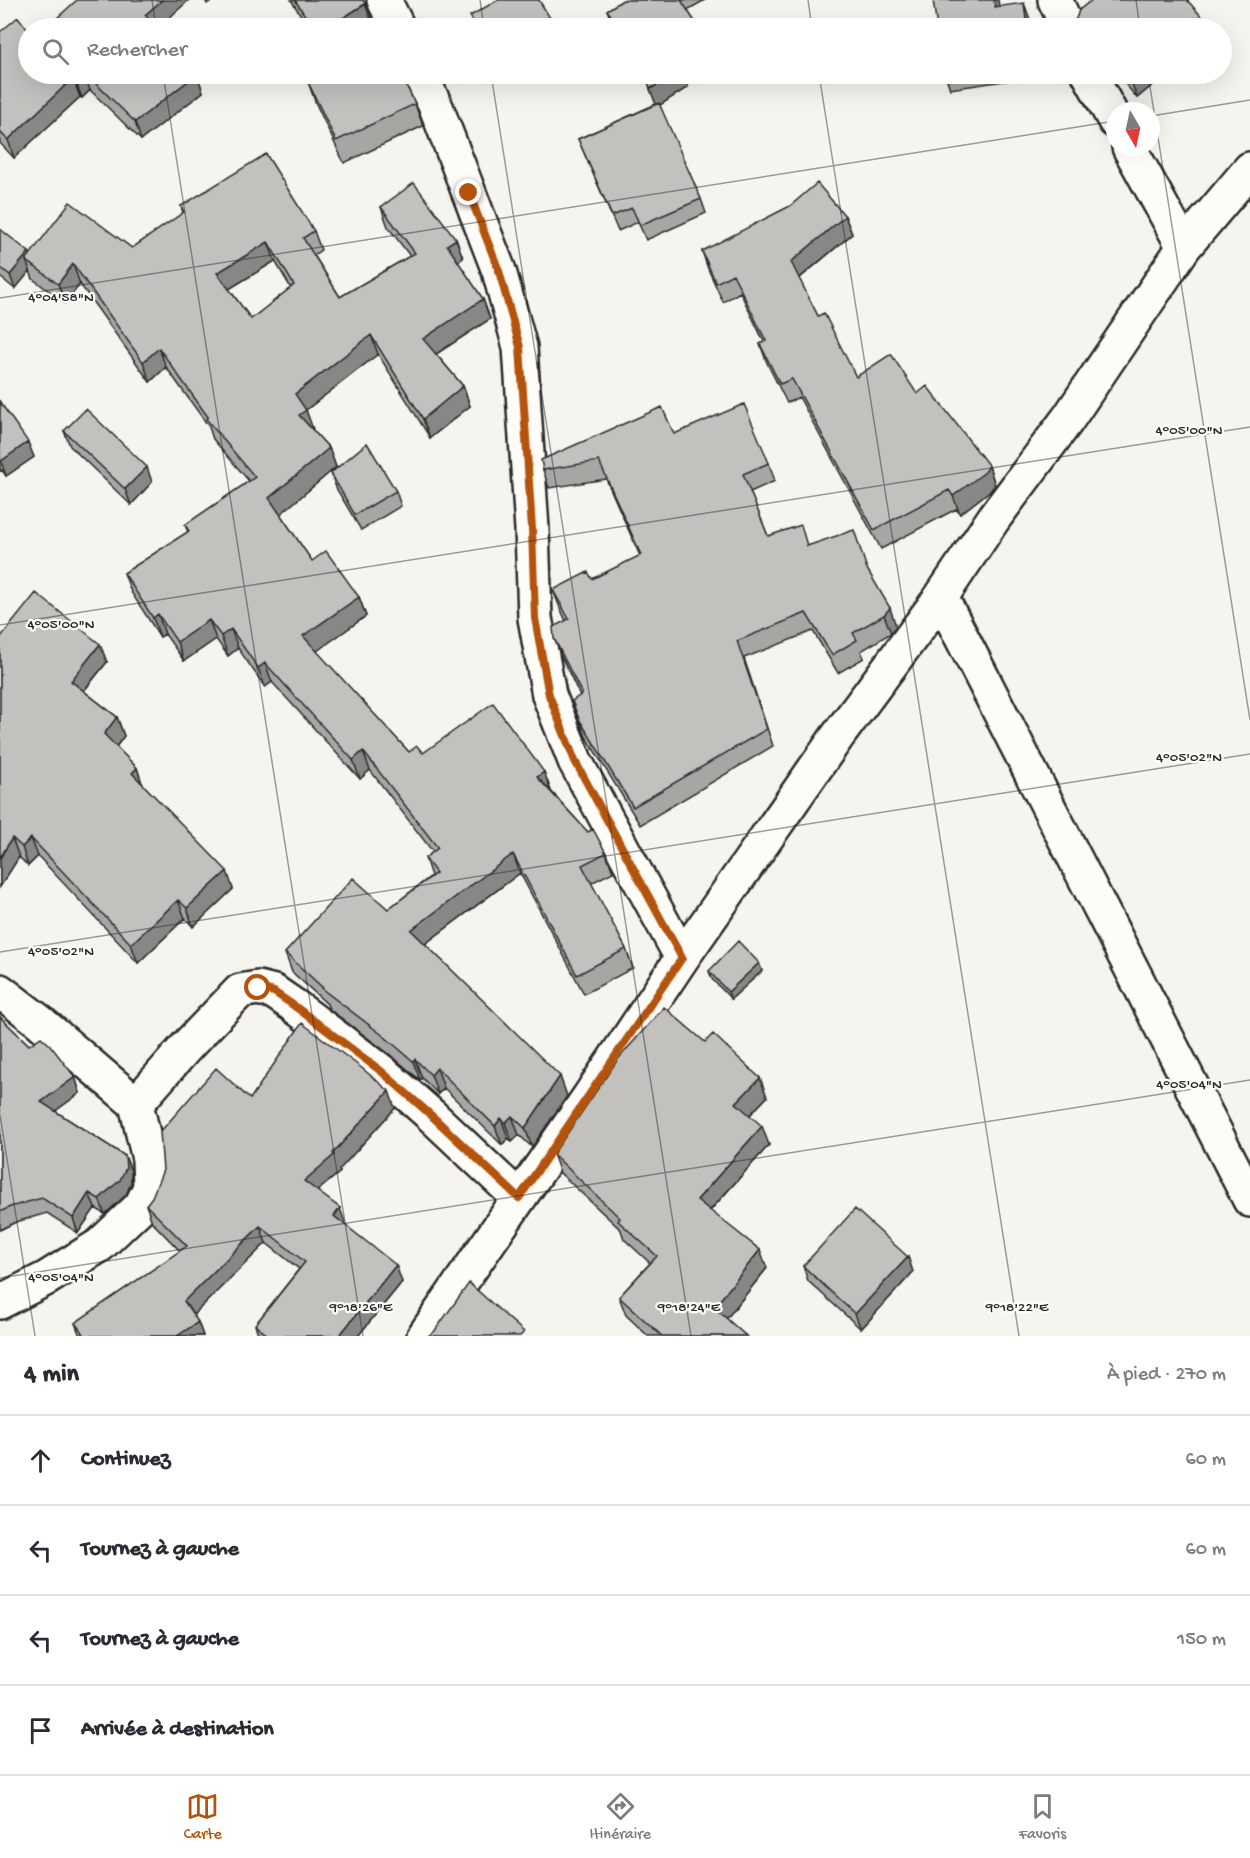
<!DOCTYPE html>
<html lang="fr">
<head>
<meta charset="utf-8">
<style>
  body { margin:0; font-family:"Gochi Hand",sans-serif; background:#f2f2f3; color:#2b2b33 }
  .compass { position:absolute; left:1106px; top:102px; width:54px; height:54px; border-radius:50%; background:#fff; box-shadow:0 6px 24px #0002; rotate:171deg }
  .stop { position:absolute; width:18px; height:18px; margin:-14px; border:4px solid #b45309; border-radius:50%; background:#fff }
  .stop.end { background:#b45309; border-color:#fff; box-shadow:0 2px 6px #0008 }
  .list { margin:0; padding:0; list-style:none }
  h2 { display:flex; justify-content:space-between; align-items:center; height:78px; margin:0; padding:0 24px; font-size:26px }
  h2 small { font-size:20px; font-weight:400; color:#7c7c81 }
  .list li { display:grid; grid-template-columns:39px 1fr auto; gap:18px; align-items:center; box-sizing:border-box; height:90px; padding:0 24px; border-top:2px solid #e1e1e2 }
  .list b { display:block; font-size:22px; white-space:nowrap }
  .list em { font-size:20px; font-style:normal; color:#7c7c81 }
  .icon { flex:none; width:33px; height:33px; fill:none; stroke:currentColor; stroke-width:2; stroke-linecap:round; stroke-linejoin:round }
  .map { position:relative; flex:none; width:1250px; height:1336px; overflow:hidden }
  .search { position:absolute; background:#fff; box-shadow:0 6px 24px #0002; left:18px; right:18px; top:18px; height:66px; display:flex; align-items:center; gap:15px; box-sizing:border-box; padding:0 21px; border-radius:33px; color:#7c7c81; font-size:22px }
  .sheet { height:438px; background:#fff }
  nav { display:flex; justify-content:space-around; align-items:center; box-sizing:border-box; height:84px; border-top:2px solid #e1e1e2; background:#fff; font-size:16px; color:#7c7c81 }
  nav a { display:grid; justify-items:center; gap:3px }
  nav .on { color:#b45309 }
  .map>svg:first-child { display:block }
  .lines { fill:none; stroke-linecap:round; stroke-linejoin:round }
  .street-casing { stroke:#2b2b2b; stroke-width:38 }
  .street { stroke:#fdfcf7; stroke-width:33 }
  .wall { fill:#a7a6a3; stroke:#2b2b2b; stroke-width:1.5; fill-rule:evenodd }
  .shaded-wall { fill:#888785; stroke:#2b2b2b; stroke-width:1.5 }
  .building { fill:#c2c1be; stroke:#2b2b2b; stroke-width:1.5; fill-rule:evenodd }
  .route { stroke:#b45309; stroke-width:8 }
  .ticks { fill:none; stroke:#2b2b2b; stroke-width:1.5; stroke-opacity:0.45 }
  .ticks-label { font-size:15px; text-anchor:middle; fill:#2b2b2b; stroke:#fdfcf7; stroke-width:4.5; stroke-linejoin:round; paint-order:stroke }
</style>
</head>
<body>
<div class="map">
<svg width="1250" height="1336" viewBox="0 0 1250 1336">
  <rect width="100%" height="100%" fill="#f5f4ef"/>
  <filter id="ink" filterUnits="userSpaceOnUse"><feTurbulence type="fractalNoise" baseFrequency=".0167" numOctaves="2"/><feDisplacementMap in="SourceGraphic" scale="12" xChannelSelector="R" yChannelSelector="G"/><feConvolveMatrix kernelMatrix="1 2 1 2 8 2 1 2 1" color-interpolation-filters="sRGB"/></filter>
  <g filter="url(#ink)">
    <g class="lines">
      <g class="street-casing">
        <path id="street" d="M 384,0 L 398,28
          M 1055,0 L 1068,28
          M 420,74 L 436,107 L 499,271 L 520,347 L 532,529 L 535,618 L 549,695 L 575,761 L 682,958
          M 1089,74 L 1115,121
          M 1129,147 L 1184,247
          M 941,597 L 1250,1200
          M 0,991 L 39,1021 L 136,1104 L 149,1159 L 150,1187 L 141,1206 L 100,1245 L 47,1278 L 0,1302
          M 136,1104 L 187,1046 L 240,991 L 258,988 L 274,992 L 293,1005 L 381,1071 L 432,1116 L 519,1198
          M 424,1336 L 589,1097 L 682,958 L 837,737 L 941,597 L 994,518 L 1068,419 L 1184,247 L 1250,169"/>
      </g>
      <use href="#street" class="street"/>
    </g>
    <path class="wall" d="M 291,0 L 363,0 L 365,4 L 371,19 L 357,28 L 309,28 Z
      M 623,0 L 705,0 L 687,10 L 699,28 L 614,28 L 607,10 Z
      M 0,32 L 28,74 L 197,74 L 203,92 L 141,140 L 90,90 L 82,98 L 80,97 L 14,158 L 0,143 Z
      M 327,74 L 402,74 L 402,76 L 415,104 L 423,126 L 344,163 L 316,104 L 308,82 Z
      M 500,74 L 512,74 L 503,78 Z
      M 644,74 L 690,74 L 685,77 L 688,87 L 659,105 L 701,199 L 706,213 L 646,240 L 638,222 L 618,231 L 584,153 L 578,139 L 656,104 L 647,78 Z
      M 945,74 L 1039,74 L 1039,76 L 950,89 Z
      M 1117,74 L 1166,74 L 1137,98 Z
      M 181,206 L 314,231 L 321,250 L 314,255 L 340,297 L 410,256 L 388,227 L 381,207 L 456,239 L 463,258 L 458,262 L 483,299 L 490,319 L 436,354 L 463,386 L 470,406 L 430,438 L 378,354 L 306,410 L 312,430 L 329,448 L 336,467 L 280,514 L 312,561 L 359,597 L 366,616 L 316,651 L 409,752 L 423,753 L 544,772 L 551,791 L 606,853 L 613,872 L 591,883 L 626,949 L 633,968 L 584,994 L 520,873 L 425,944 L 567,1096 L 532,1147 L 519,1135 L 512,1142 L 508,1138 L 502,1145 L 444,1088 L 438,1094 L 422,1078 L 420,1080 L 392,1056 L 329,1009 L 327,1004 L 292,972 L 285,953 L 388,909 L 431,876 L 425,858 L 433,852 L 370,770 L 360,779 L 272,682 L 265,687 L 238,648 L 228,656 L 216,639 L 184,661 L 165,634 L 160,637 L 131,592 L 124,573 L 188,532 L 185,525 L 249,481 L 213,439 L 209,427 L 166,367 L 150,382 L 80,284 L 65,303 L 33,279 L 30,271 L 15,289 L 0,277 L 0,229 L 30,254 L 132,248 L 183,213 ZM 275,261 L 291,288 L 251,319 L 229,289 Z
      M 845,216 L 852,234 L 799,279 L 818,316 L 856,377 L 917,394 L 989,466 L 995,485 L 991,490 L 960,514 L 956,509 L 881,549 L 799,397 L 787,403 L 767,363 L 760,344 L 764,342 L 740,292 L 723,302 L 708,269 L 702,251 Z
      M 0,402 L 34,457 L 6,476 L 2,470 L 0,471 Z
      M 64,431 L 152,482 L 131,505 L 70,446 Z
      M 674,434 L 769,463 L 775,481 L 750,492 L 768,536 L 808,546 L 868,571 L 896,626 L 891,633 L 861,651 L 864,658 L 838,673 L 813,631 L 744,658 L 773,746 L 640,825 L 586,737 L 572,701 L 580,696 L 561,656 L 554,638 L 566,621 L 560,608 L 553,590 L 592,579 L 640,556 L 606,479 L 549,488 L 543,470 Z
      M 331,473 L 396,491 L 401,506 L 361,530 L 336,488 Z
      M 0,638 L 107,662 L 84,691 L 117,717 L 124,736 L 116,747 L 137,768 L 142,783 L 233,889 L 193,927 L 185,918 L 138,963 L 38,856 L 28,866 L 19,857 L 0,887 Z
      M 759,963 L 762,971 L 731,999 L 712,979 L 709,971 Z
      M 0,1017 L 29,1045 L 75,1077 L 80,1093 L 55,1111 L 125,1156 L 131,1171 L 131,1183 L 126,1195 L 105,1214 L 95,1208 L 78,1233 L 47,1213 L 16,1222 L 0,1230 Z
      M 705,1042 L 760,1078 L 767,1097 L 750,1115 L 769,1145 L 710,1211 L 760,1250 L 767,1268 L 726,1319 L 746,1336 L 648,1336 L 626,1315 L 619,1297 L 650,1263 L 624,1239 L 621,1230 L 560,1173 L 553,1154 Z
      M 250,1099 L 395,1108 L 339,1170 L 340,1172 L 317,1191 L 346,1225 L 346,1226 L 402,1282 L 358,1336 L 259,1336 L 255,1325 L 299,1269 L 266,1243 L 193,1315 L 198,1322 L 203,1336 L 80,1336 L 75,1323 L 180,1251 L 152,1222 L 146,1205 Z
      M 908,1257 L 913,1272 L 861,1329 L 808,1281 L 803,1266 Z"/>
    <path class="shaded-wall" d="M 162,0 L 189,0 L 158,28 L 150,28 L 145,15 Z
      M 205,0 L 213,0 L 207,4 Z
      M 994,0 L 998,0 L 1003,28 L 995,7 Z
      M 1024,3 L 1032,25 L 1032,28 L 1027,28 Z
      M 365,4 L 371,19 L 357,28 L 327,28 Z
      M 1202,17 L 1206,28 L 1188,28 Z
      M 81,74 L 84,74 L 90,90 L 82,98 L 75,80 Z
      M 197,74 L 203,92 L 141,140 L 135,122 Z
      M 675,74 L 690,74 L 685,77 L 688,87 L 657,107 L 650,89 Z
      M 1135,74 L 1166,74 L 1137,98 L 1130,78 Z
      M 73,78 L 80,97 L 14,158 L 8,140 Z
      M 845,216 L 852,234 L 797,280 L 791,262 Z
      M 456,239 L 463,258 L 454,264 L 447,245 Z
      M 268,242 L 275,261 L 224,292 L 217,273 Z
      M 29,252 L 34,266 L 26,260 L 30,271 L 15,289 L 10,275 Z
      M 73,264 L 80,284 L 65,303 L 58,284 Z
      M 483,299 L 490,319 L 430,358 L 423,339 Z
      M 371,335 L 378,354 L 306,410 L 313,429 L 306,434 L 299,415 L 295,394 Z
      M 159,348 L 166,367 L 150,382 L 143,362 Z
      M 463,386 L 470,406 L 430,438 L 423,419 Z
      M 28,442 L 34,457 L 6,476 L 1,461 Z
      M 329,448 L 336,467 L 276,518 L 269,498 Z
      M 989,466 L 995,485 L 991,490 L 960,514 L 953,496 Z
      M 147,467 L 152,482 L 131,505 L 125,489 Z
      M 359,597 L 366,616 L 310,656 L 303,636 Z
      M 890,608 L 896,626 L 891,633 L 884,615 Z
      M 158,614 L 165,634 L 160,637 L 153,618 Z
      M 209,620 L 216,639 L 184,661 L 177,642 Z
      M 231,629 L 238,648 L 228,656 L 221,636 Z
      M 100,644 L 107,662 L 77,699 L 71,681 Z
      M 265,663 L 272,682 L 265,687 L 258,668 Z
      M 117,717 L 124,736 L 111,753 L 104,734 Z
      M 363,751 L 370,770 L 360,779 L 353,760 Z
      M 137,768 L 143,787 L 132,773 Z
      M 544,772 L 551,791 L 537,777 Z
      M 12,838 L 19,857 L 0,887 L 0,858 Z
      M 31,838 L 38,856 L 28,866 L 22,847 Z
      M 513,854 L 520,873 L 418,949 L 411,930 Z
      M 227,871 L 233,889 L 193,927 L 187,908 Z
      M 178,900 L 185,918 L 138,963 L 131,944 Z
      M 759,963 L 762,971 L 731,999 L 728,992 Z
      M 415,1059 L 422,1078 L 420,1080 L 413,1061 Z
      M 437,1068 L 444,1088 L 438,1094 L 431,1075 Z
      M 560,1076 L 567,1096 L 532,1147 L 525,1128 Z
      M 75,1077 L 80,1093 L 47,1117 L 41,1102 Z
      M 760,1078 L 767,1097 L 743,1122 L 736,1103 Z
      M 389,1091 L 395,1108 L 339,1170 L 340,1172 L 310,1197 L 304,1181 L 333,1153 Z
      M 512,1116 L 519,1135 L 512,1142 L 505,1123 Z
      M 501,1118 L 508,1138 L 502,1145 L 495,1126 Z
      M 762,1126 L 769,1145 L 703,1218 L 697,1200 Z
      M 125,1156 L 131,1171 L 131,1183 L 126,1195 L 105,1214 L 99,1199 Z
      M 89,1193 L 95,1208 L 78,1233 L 73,1218 Z
      M 340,1208 L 346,1225 L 340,1233 L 334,1216 Z
      M 260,1226 L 266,1243 L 190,1318 L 184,1301 Z
      M 760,1250 L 767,1268 L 723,1323 L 723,1328 L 715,1306 Z
      M 908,1257 L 913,1272 L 861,1329 L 855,1314 Z
      M 396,1265 L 402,1282 L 358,1336 L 339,1336 Z
      M 198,1322 L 203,1336 L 177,1336 Z"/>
    <path class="building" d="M 77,0 L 162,0 L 145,15 L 157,28 L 46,28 Z
      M 295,0 L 363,0 L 365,4 L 327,28 L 313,28 Z
      M 498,0 L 539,0 L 556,28 L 477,28 L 470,16 Z
      M 623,0 L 681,0 L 699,28 L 620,28 L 607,10 Z
      M 933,0 L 994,0 L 995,7 L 1024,3 L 1027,28 L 937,28 Z
      M 1092,0 L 1187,0 L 1202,17 L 1188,28 L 1066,28 L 1064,26 L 1076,19 L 1079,10 Z
      M 18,17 L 28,30 L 28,74 L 81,74 L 75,80 L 73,78 L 8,140 L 0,132 L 0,32 Z
      M 86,74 L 197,74 L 135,122 Z
      M 327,74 L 401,74 L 415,104 L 336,141 L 308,82 Z
      M 646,74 L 675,74 L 650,89 Z
      M 1126,74 L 1135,74 L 1130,78 Z
      M 659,103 L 701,199 L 640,225 L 632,208 L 612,216 L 578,139 Z
      M 266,154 L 314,231 L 303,238 L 340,297 L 415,253 L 381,207 L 414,183 L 456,239 L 447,245 L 483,299 L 423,339 L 463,386 L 423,419 L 371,335 L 295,394 L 306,410 L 299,415 L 329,448 L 269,498 L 312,561 L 326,551 L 359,597 L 303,636 L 409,752 L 417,746 L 423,753 L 493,703 L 544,772 L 537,777 L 588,832 L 593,829 L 606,853 L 582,865 L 626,949 L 577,975 L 513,854 L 411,930 L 560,1076 L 525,1128 L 512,1116 L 505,1123 L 501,1118 L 495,1126 L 437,1068 L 431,1075 L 415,1059 L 413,1061 L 385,1037 L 322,989 L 323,988 L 285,953 L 353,878 L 388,909 L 436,873 L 425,858 L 438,848 L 363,751 L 353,760 L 265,663 L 258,668 L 231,629 L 221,636 L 209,620 L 177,642 L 158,614 L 153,618 L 124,573 L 189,531 L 185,525 L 255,477 L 206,419 L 208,417 L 159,348 L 143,362 L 73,264 L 58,284 L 26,260 L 70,202 L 132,248 L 184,212 L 181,206 ZM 268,242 L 294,285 L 251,319 L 217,273 Z
      M 817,183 L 845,216 L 791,262 L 818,316 L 824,313 L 856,377 L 891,354 L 917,394 L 927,386 L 989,466 L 985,472 L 953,496 L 949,490 L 874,530 L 792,379 L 780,384 L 760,344 L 766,341 L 733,274 L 716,283 L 702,251 L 790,206 Z
      M 0,229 L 29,252 L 10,275 L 0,267 Z
      M 0,402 L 28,442 L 1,461 L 0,460 Z
      M 744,404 L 769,463 L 743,474 L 768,536 L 801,525 L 807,546 L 854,530 L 867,569 L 890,608 L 884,615 L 853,633 L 857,640 L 832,655 L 806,613 L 737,641 L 767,729 L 633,807 L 579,719 L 572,701 L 582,694 L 554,638 L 553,627 L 569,619 L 553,590 L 588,572 L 592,579 L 641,555 L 599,461 L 543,470 L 541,460 L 662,407 L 674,434 Z
      M 86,409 L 147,467 L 125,489 L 64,431 Z
      M 367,443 L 396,491 L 355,515 L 331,473 Z
      M 36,593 L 100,644 L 71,681 L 117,717 L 104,734 L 137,768 L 132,773 L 227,871 L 187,908 L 178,900 L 131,944 L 31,838 L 22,847 L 12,838 L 0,858 L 0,638 Z
      M 738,941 L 759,963 L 728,992 L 709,971 Z
      M 664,1007 L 705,1042 L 713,1034 L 760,1078 L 736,1103 L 762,1126 L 697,1200 L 760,1250 L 715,1306 L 718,1308 L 716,1309 L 746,1336 L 662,1336 L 619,1297 L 657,1256 L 618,1221 L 620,1218 L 553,1154 L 618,1059 Z
      M 0,1017 L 29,1045 L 41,1037 L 50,1045 L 75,1077 L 41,1102 L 125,1156 L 126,1168 L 120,1180 L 99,1199 L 89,1193 L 73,1218 L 42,1198 L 10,1207 L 0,1212 Z
      M 302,1023 L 363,1069 L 389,1091 L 333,1153 L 334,1155 L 304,1181 L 340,1208 L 334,1216 L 396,1265 L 339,1336 L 269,1336 L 255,1325 L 305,1262 L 260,1226 L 184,1301 L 198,1322 L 177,1336 L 85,1336 L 75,1323 L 187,1246 L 146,1205 L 152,1197 L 163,1170 L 160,1132 L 216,1068 L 250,1099 Z
      M 855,1209 L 908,1257 L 855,1314 L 803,1266 Z
      M 469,1283 L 524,1332 L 520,1336 L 428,1336 L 434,1332 Z"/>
  </g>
  <g class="lines" filter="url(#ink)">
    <path class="route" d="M 258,988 L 274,992 L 293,1005 L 381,1071 L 432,1116 L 519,1198 L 682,958 L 575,761 L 549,695 L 535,618 L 532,529 L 520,347 L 499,271 L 469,193"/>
  </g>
  <path class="ticks" d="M 152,0 L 156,28M 480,0 L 484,28M 808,0 L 812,28M 1136,0 L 1140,28M 163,74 L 363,1336M 491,74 L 691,1336M 819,74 L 1019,1336M 1148,74 L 1250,720M 1151,116 L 1250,100M 0,298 L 1115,121M 0,625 L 1250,427M 0,952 L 1250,754M 0,1115 L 35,1336M 0,1278 L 1250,1080"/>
  <g class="ticks-label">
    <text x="61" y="301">4°04'58"N</text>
    <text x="1189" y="434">4°05'00"N</text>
    <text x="61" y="628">4°05'00"N</text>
    <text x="1189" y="761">4°05'02"N</text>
    <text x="61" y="955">4°05'02"N</text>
    <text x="1189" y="1088">4°05'04"N</text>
    <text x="61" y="1281">4°05'04"N</text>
    <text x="361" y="1311">9°18'26"E</text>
    <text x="689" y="1311">9°18'24"E</text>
    <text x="1017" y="1311">9°18'22"E</text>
  </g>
</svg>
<svg class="compass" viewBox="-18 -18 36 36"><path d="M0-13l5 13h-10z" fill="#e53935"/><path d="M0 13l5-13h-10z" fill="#7c7c81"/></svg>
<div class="stop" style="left:258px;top:988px"></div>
<div class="stop end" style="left:469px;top:193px"></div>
<div class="search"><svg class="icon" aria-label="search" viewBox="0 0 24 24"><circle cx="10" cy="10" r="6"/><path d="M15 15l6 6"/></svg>Rechercher</div>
</div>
<section class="sheet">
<h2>4 min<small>À pied · 270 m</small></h2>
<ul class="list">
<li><svg class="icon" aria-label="ahead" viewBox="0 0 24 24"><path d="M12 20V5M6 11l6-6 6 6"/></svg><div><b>Continuez</b></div><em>60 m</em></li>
<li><svg class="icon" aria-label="left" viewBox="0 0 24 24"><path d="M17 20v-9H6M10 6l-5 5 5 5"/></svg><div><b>Tournez à gauche</b></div><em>60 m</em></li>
<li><svg class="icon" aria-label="left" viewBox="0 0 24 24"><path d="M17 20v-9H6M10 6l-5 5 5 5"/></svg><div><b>Tournez à gauche</b></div><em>150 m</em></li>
<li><svg class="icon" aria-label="arrive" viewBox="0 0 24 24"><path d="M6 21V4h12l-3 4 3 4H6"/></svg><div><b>Arrivée à destination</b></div></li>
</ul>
</section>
<nav>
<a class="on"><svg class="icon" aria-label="map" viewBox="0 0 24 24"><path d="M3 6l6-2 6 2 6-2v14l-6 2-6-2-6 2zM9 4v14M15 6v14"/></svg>Carte</a>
<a><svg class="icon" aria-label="directions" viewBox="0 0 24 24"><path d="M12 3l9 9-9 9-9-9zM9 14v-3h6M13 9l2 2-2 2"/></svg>Itinéraire</a>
<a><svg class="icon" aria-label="saved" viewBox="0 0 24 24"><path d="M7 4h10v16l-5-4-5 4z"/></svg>Favoris</a>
</nav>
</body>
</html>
